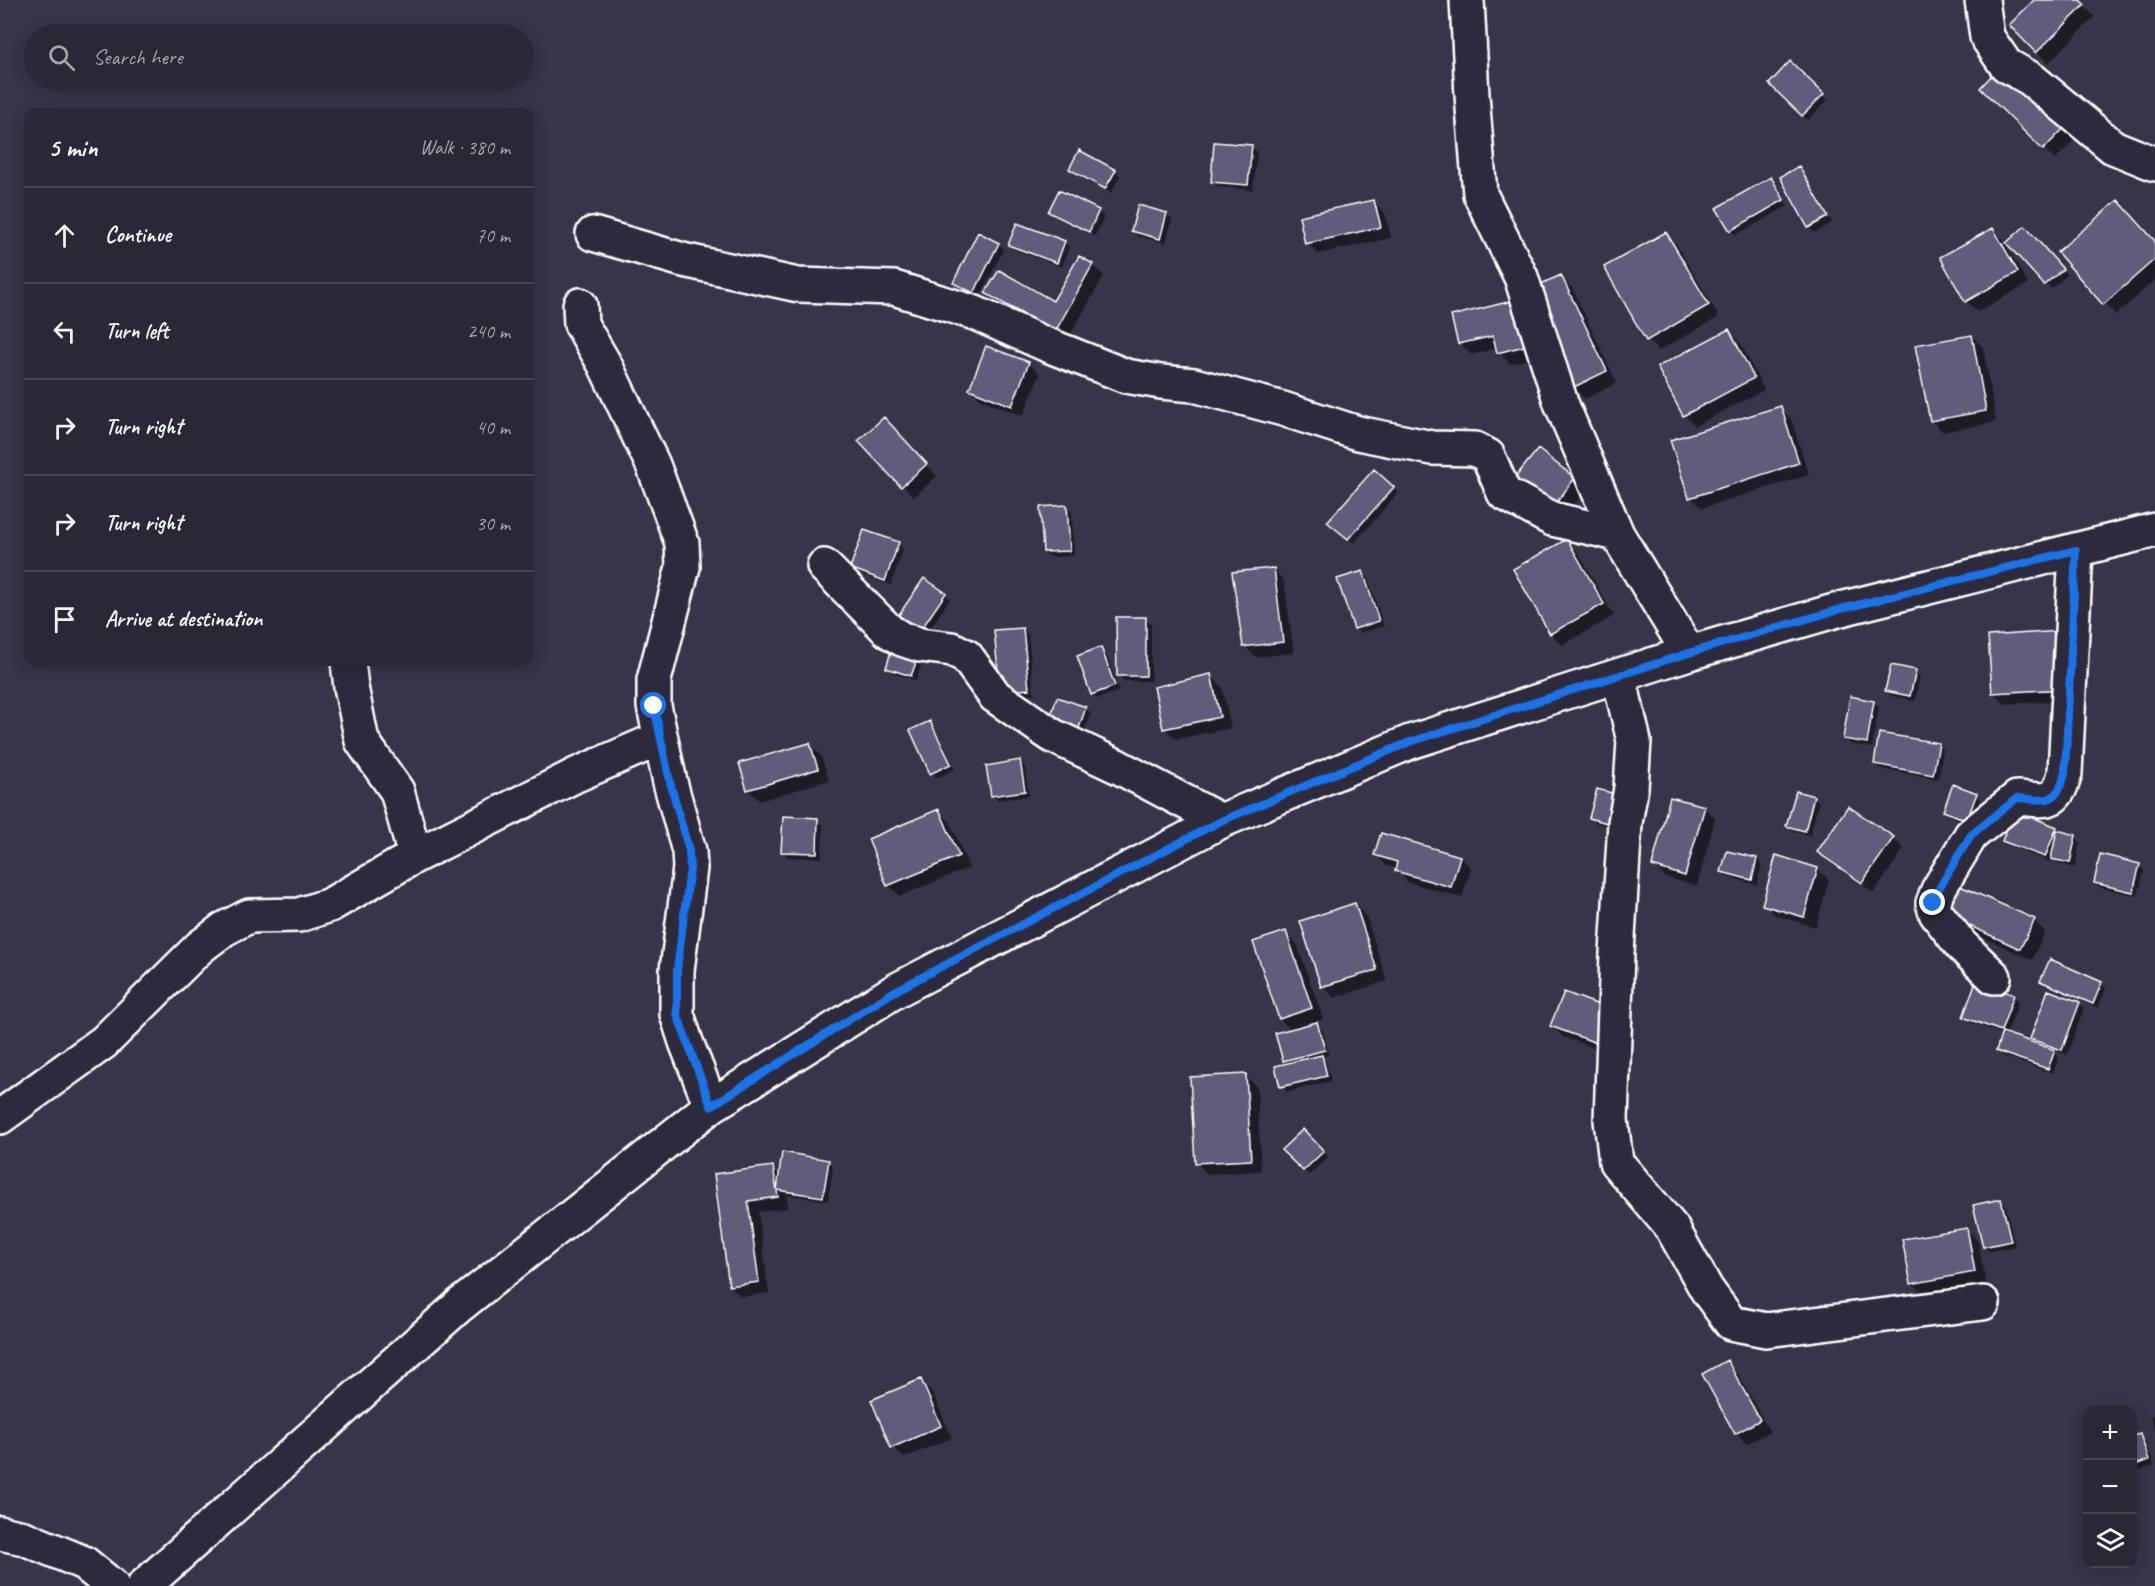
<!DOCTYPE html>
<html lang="en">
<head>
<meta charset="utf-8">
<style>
  body { margin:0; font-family:Caveat,sans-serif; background:#373342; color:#f1f3f6 }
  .controls { position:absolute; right:18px; bottom:18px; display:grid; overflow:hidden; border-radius:12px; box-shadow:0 3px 15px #0003 }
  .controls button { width:54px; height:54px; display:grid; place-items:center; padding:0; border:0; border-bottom:2px solid #474452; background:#2b2737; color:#f1f3f6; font:30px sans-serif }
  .stop { position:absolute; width:18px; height:18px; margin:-14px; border:4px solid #1a73e8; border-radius:50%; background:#fff }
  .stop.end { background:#1a73e8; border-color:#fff; box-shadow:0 2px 6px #0008 }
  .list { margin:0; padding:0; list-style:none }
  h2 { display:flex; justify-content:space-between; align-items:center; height:78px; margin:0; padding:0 24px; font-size:26px }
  h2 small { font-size:20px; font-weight:400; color:#a6a5ad }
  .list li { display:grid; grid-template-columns:39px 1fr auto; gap:18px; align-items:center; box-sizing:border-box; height:96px; padding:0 24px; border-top:2px solid #474452 }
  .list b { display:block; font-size:22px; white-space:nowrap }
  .list em { font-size:20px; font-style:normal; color:#a6a5ad }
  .icon { flex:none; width:33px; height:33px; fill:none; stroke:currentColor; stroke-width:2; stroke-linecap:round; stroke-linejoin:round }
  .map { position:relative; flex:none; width:2155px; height:1586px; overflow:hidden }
  .search { position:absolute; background:#2b2737; box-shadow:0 3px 15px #0003; left:24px; top:24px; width:510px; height:66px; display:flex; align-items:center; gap:15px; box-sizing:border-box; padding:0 21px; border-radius:33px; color:#a6a5ad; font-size:22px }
  .panel { position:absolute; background:#2b2737; box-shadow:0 3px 15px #0003; left:24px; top:108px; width:510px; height:558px; border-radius:12px }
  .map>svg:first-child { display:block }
  .shadow { fill:#0007 }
  .building { fill:#605b79; stroke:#fff; stroke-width:1.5 }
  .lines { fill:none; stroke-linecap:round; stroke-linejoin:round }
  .minor-casing { stroke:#fff; stroke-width:38 }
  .tertiary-casing { stroke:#fff; stroke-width:38 }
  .minor { stroke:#2f2a3d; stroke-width:33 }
  .tertiary { stroke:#2f2a3d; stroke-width:33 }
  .route { stroke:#1a73e8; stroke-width:8 }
</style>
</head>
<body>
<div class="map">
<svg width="2155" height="1586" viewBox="0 0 2155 1586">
  <rect width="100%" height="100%" fill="#393449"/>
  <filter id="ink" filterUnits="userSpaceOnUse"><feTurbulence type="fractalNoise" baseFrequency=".0167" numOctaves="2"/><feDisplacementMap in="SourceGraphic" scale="12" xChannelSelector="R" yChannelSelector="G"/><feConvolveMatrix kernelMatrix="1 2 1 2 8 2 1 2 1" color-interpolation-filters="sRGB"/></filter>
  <g filter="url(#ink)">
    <path class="shadow" d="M 2037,0 L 2078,0 L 2095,17 L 2048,63 L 2011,25 Z
      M 1790,64 L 1828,100 L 1808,120 L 1771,84 Z
      M 2003,65 L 2077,137 L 2055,160 L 1982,88 Z
      M 1251,147 L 1257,152 L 1253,190 L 1218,187 L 1213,182 Z
      M 1799,168 L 1804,173 L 1832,223 L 1815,233 L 1809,228 L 1782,177 Z
      M 1071,169 L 1115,171 L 1120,176 L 1111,193 L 1076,174 Z
      M 1771,179 L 1788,206 L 1736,235 L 1731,230 Z
      M 1374,201 L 1385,213 L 1391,238 L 1318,254 L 1307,243 Z
      M 1050,211 L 1098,211 L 1104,217 L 1095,236 L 1056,217 Z
      M 1167,214 L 1172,219 L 1166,243 L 1137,236 L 1132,231 Z
      M 1993,230 L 2004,241 L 2028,284 L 1977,312 L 1966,301 Z
      M 2030,233 L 2067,275 L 2051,289 L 2008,243 Z
      M 978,234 L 999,244 L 1004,249 L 980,297 L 960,288 L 955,282 Z
      M 1666,234 L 1677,245 L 1719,317 L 1659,351 L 1648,340 Z
      M 1064,242 L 1069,247 L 1062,267 L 1015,250 L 1010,245 Z
      M 2155,242 L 2155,280 L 2116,315 L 2059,252 Z
      M 1092,265 L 1104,276 L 1066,342 L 998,304 L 987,293 L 1054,303 Z
      M 1560,277 L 1572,288 L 1617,383 L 1585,399 L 1573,387 Z
      M 1520,301 L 1543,355 L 1510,364 L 1499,352 L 1497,348 L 1471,355 L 1460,343 Z
      M 1728,331 L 1740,342 L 1764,390 L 1695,426 L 1684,415 Z
      M 1972,336 L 1983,347 L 1996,422 L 1943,432 L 1932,421 L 1917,346 Z
      M 1028,363 L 1040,374 L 1023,416 L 982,400 L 971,389 Z
      M 1780,408 L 1791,419 L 1809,475 L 1702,508 L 1690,497 Z
      M 896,431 L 937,476 L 914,497 L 860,441 Z
      M 1538,451 L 1585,491 L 1562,521 Z
      M 1393,488 L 1398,493 L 1354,543 L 1335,527 Z
      M 1066,506 L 1072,512 L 1074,556 L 1050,557 L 1044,551 Z
      M 1567,541 L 1578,552 L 1614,616 L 1562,645 L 1551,633 Z
      M 898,543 L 903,549 L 891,585 L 857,573 L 852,567 Z
      M 1273,569 L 1284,581 L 1294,653 L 1256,657 L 1244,646 Z
      M 1363,573 L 1368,578 L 1384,626 L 1360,633 L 1355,628 Z
      M 945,594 L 950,599 L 926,635 L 906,621 Z
      M 1145,619 L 1151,624 L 1151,681 L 1124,681 L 1118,675 Z
      M 1023,629 L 1028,634 L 1034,694 L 1007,696 Z
      M 1990,638 L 2075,700 L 2005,704 L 1994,693 Z
      M 1101,649 L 1106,654 L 1119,691 L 1097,699 L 1092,694 Z
      M 918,655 L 923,660 L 916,681 L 893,673 L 887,668 Z
      M 1915,671 L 1920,677 L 1915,701 L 1892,696 L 1887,691 Z
      M 1211,676 L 1222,687 L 1231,728 L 1176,739 L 1164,728 Z
      M 1873,702 L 1879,707 L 1872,748 L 1850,744 L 1845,739 Z
      M 1085,708 L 1091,713 L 1083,735 L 1056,726 Z
      M 930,723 L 935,728 L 955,769 L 937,778 L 932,773 Z
      M 810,744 L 821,756 L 829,780 L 759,801 L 748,789 Z
      M 1938,745 L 1943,750 L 1938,779 L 1881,769 L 1876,764 Z
      M 1019,762 L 1025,767 L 1029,796 L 998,800 L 992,795 Z
      M 1976,795 L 1981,800 L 1972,825 L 1950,816 L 1945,811 Z
      M 1814,797 L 1819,802 L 1810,835 L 1793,831 L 1788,826 Z
      M 1626,798 L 1623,830 L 1596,823 L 1591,817 Z
      M 1704,807 L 1715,819 L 1697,886 L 1665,877 L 1654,866 Z
      M 939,811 L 950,822 L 969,868 L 900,896 L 888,885 Z
      M 818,820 L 823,825 L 822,858 L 788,857 L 783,851 Z
      M 2056,828 L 2061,833 L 2075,836 L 2080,842 L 2075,868 L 2058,863 L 2052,857 L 2050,862 L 2009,845 L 2004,840 Z
      M 1893,838 L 1904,849 L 1874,893 L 1830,863 L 1819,852 Z
      M 1376,855 L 1460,857 L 1471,868 L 1462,898 L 1408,882 L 1397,869 L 1387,866 Z
      M 1757,859 L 1762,865 L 1757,885 L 1728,877 L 1723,872 Z
      M 2139,865 L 2144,870 L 2138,896 L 2101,888 L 2095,882 Z
      M 1817,869 L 1829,880 L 1816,927 L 1775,915 L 1764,904 Z
      M 1961,888 L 2034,920 L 2045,932 L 2032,960 L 1959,926 Z
      M 1355,905 L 1366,916 L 1387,981 L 1334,998 L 1323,986 Z
      M 1286,933 L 1297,944 L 1323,1019 L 1315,1022 L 1322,1029 L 1329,1055 L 1322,1057 L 1326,1062 L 1331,1081 L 1287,1092 L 1282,1086 L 1288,1064 L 1284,1061 L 1291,1030 L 1280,1019 Z
      M 2042,981 L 2101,984 L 2106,989 L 2098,1008 L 2047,986 Z
      M 2013,996 L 2019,1002 L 2006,1035 L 2041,1047 L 2032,1038 L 2079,1003 L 2084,1008 L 2067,1055 L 2051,1049 L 2059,1057 L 2053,1073 L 2003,1056 L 1998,1051 L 2003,1034 L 1970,1022 L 1965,1016 Z
      M 1614,1012 L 1614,1055 L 1563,1037 L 1552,1026 Z
      M 1246,1076 L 1257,1087 L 1261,1171 L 1207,1174 L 1196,1162 Z
      M 1303,1131 L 1328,1157 L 1309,1175 L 1283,1150 Z
      M 828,1161 L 833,1166 L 828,1201 L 787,1195 L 788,1208 L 758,1212 L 769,1293 L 741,1297 L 730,1286 L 716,1175 L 773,1168 L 780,1175 Z
      M 2001,1201 L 2006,1206 L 2015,1246 L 1989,1251 L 1984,1246 Z
      M 1967,1230 L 1978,1241 L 1986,1283 L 1924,1294 L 1912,1283 Z
      M 1727,1362 L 1738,1374 L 1770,1432 L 1747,1444 L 1736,1433 Z
      M 920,1381 L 932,1392 L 952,1438 L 904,1458 L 893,1447 Z
      M 2155,1415 L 2155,1431 L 2150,1417 Z
      M 2139,1436 L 2145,1441 L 2154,1465 L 2132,1473 L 2132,1438 Z"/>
    <path class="building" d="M 2034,0 L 2080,0 L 2085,5 L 2036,53 L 2009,25 Z
      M 1790,61 L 1824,94 L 1802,116 L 1769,84 Z
      M 2003,63 L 2067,125 L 2043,150 L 1980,88 Z
      M 1214,142 L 1252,145 L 1248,185 L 1211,182 Z
      M 1079,150 L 1116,170 L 1105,189 L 1069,169 Z
      M 1799,166 L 1828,217 L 1808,228 L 1780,177 Z
      M 1771,177 L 1784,200 L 1730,231 L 1716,208 Z
      M 1059,190 L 1099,210 L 1089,232 L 1048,212 Z
      M 1374,200 L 1381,227 L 1305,244 L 1299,216 Z
      M 2118,200 L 2155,241 L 2155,259 L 2103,305 L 2057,252 Z
      M 1138,205 L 1167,213 L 1160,239 L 1131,231 Z
      M 1017,223 L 1065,241 L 1057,263 L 1008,245 Z
      M 2025,226 L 2063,269 L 2044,285 L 2006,243 Z
      M 1993,228 L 2018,272 L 1965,302 L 1940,257 Z
      M 978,232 L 999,243 L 974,293 L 953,283 Z
      M 1666,232 L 1709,305 L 1646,341 L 1604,267 Z
      M 1079,256 L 1093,264 L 1055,332 L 985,293 L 999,270 L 1053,301 Z
      M 1561,275 L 1607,371 L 1572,388 L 1525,291 Z
      M 1520,299 L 1532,344 L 1497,353 L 1493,336 L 1458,344 L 1451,316 Z
      M 1729,329 L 1754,378 L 1683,416 L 1657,367 Z
      M 1972,335 L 1986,411 L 1930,421 L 1915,345 Z
      M 986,346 L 1029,362 L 1012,406 L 969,389 Z
      M 1781,406 L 1799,463 L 1689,498 L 1670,440 Z
      M 884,417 L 927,464 L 901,487 L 858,441 Z
      M 1538,449 L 1575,478 L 1550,511 L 1513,480 Z
      M 1374,469 L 1394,487 L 1348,539 L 1327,522 Z
      M 1067,505 L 1070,551 L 1043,552 L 1040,507 Z
      M 864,530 L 899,542 L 885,581 L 850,568 Z
      M 1567,539 L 1604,604 L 1550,634 L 1513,569 Z
      M 1274,568 L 1283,642 L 1243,647 L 1232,572 Z
      M 1363,571 L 1379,621 L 1354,629 L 1337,579 Z
      M 924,578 L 946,593 L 920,631 L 898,616 Z
      M 1116,617 L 1146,617 L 1146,676 L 1117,676 Z
      M 1023,628 L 1029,689 L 1000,692 L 994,630 Z
      M 2061,631 L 2065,689 L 1992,693 L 1988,636 Z
      M 893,645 L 919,654 L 911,676 L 886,668 Z
      M 1101,647 L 1115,686 L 1091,695 L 1077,656 Z
      M 1891,665 L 1916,670 L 1910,696 L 1885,691 Z
      M 1211,674 L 1220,717 L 1163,729 L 1154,687 Z
      M 1850,696 L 1874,701 L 1867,743 L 1843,739 Z
      M 1057,697 L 1086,707 L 1078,731 L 1049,721 Z
      M 930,721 L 951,764 L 930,774 L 910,730 Z
      M 1879,733 L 1939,743 L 1933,775 L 1874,764 Z
      M 810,743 L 818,769 L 747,790 L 739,763 Z
      M 1020,760 L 1025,791 L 991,796 L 986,766 Z
      M 1953,784 L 1977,793 L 1967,820 L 1943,811 Z
      M 1597,789 L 1626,797 L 1618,826 L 1589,818 Z
      M 1796,791 L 1814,796 L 1805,831 L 1786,826 Z
      M 1670,797 L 1705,806 L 1685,876 L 1652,866 Z
      M 1848,806 L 1894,837 L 1862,883 L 1817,852 Z
      M 939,809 L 959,856 L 887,886 L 868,839 Z
      M 2014,810 L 2057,827 L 2045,857 L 2002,841 Z
      M 783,816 L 818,818 L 817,853 L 781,852 Z
      M 2057,830 L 2076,835 L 2070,863 L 2051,859 Z
      M 1381,833 L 1460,856 L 1451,887 L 1395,871 L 1397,862 L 1374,855 Z
      M 1727,851 L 1757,858 L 1752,880 L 1721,872 Z
      M 2100,854 L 2140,864 L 2133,892 L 2094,883 Z
      M 1776,855 L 1818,868 L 1804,917 L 1762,905 Z
      M 1960,886 L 2035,919 L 2020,949 L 1946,915 Z
      M 1355,903 L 1377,970 L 1321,987 L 1300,921 Z
      M 1286,931 L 1312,1008 L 1279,1019 L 1253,942 Z
      M 2050,959 L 2102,982 L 2093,1004 L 2040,981 Z
      M 1976,981 L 2014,995 L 2001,1031 L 1963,1017 Z
      M 2048,990 L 2080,1002 L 2062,1050 L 2030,1039 Z
      M 1564,992 L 1615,1011 L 1602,1045 L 1550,1026 Z
      M 1317,1022 L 1325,1050 L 1283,1061 L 1275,1033 Z
      M 2002,1032 L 2055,1050 L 2048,1069 L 1996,1051 Z
      M 1322,1055 L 1327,1076 L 1280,1087 L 1275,1066 Z
      M 1246,1074 L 1251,1160 L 1195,1163 L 1190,1077 Z
      M 1303,1129 L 1324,1151 L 1303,1171 L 1281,1150 Z
      M 782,1152 L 829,1160 L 823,1197 L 777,1190 Z
      M 773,1166 L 778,1197 L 748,1201 L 759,1282 L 729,1286 L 714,1174 Z
      M 2001,1199 L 2011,1241 L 1983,1247 L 1973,1205 Z
      M 1967,1228 L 1975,1272 L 1911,1284 L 1902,1239 Z
      M 1727,1360 L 1760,1420 L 1735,1434 L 1702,1374 Z
      M 921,1379 L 941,1426 L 891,1448 L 871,1400 Z
      M 2140,1434 L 2149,1460 L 2132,1466 L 2132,1436 Z"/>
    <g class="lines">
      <g class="minor-casing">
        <path id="minor" d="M 1467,0 L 1472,95 L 1480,194 L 1521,277 L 1561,403 L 1617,534 L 1689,653
          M 1982,0 L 1987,37 L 2006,65 L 2031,79 L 2113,147 L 2155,164
          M 593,234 L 683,260 L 798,285 L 894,288 L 975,313 L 1045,344 L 1126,376 L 1161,382 L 1194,385 L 1283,409 L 1358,433 L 1432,448 L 1475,449 L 1488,456 L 1504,493 L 1552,519 L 1617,534
          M 580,305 L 581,324 L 605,365 L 653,465 L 682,543 L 683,567 L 654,680 L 654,706 L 670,782 L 689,851 L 690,868 L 677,970 L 677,1014 L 686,1042 L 711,1106
          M 824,566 L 889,631 L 902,639 L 920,645 L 952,649 L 966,656 L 995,696 L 1053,736 L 1117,766 L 1221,821
          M 348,662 L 351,687 L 362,741 L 397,791 L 415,856
          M 1619,677 L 1634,741 L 1631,788 L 1625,823 L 1617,953 L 1611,1120 L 1616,1162 L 1672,1228 L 1707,1290 L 1731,1323 L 1766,1330 L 1983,1303
          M 1994,977 L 1961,945 L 1936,913 L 1933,903 L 1938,890 L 1971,835 L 2017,798 C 2046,800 2057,806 2065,773 L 2076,550
          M 0,1117 L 104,1042 L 200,947 L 224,929 L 249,916 L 299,915 L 330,905 L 415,856 L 576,775 L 661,738
          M 0,1533 L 24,1538 L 84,1563 L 112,1586"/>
      </g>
      <g class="tertiary-casing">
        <path id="tertiary" d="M 144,1586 L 460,1305 L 711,1106 L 895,991 L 1221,821 L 1410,742 L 1689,653 L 1841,609 L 2155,530"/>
      </g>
      <use href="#minor" class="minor"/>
      <use href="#tertiary" class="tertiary"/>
    </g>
  </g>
  <g class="lines" filter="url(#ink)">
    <path class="route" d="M 654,706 L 670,782 L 689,851 L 690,868 L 677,970 L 677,1014 L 711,1106 L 895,991 L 1221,821 L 1410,742 L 1689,653 L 1841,609 L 2076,550 L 2065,773 C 2057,806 2046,800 2017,798 L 1971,835 L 1938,890 L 1933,903"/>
  </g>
</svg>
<div class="controls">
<button>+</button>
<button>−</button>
<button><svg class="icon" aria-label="layers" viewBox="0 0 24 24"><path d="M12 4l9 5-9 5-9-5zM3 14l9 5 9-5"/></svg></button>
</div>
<div class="stop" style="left:654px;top:706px"></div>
<div class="stop end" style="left:1933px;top:903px"></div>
<div class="search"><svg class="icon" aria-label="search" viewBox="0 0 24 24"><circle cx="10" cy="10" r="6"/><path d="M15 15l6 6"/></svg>Search here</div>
<section class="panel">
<h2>5 min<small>Walk · 380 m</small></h2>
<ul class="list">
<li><svg class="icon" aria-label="ahead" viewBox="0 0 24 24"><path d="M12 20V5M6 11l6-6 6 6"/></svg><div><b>Continue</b></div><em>70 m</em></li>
<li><svg class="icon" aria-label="left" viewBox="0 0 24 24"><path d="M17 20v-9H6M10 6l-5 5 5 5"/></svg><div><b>Turn left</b></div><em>240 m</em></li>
<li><svg class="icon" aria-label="right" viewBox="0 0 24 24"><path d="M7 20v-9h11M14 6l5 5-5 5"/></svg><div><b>Turn right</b></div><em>40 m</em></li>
<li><svg class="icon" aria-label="right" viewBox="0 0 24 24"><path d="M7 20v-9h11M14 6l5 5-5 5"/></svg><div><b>Turn right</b></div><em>30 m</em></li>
<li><svg class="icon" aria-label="arrive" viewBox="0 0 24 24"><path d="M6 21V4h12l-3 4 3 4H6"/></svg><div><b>Arrive at destination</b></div></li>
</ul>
</section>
</div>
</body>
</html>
